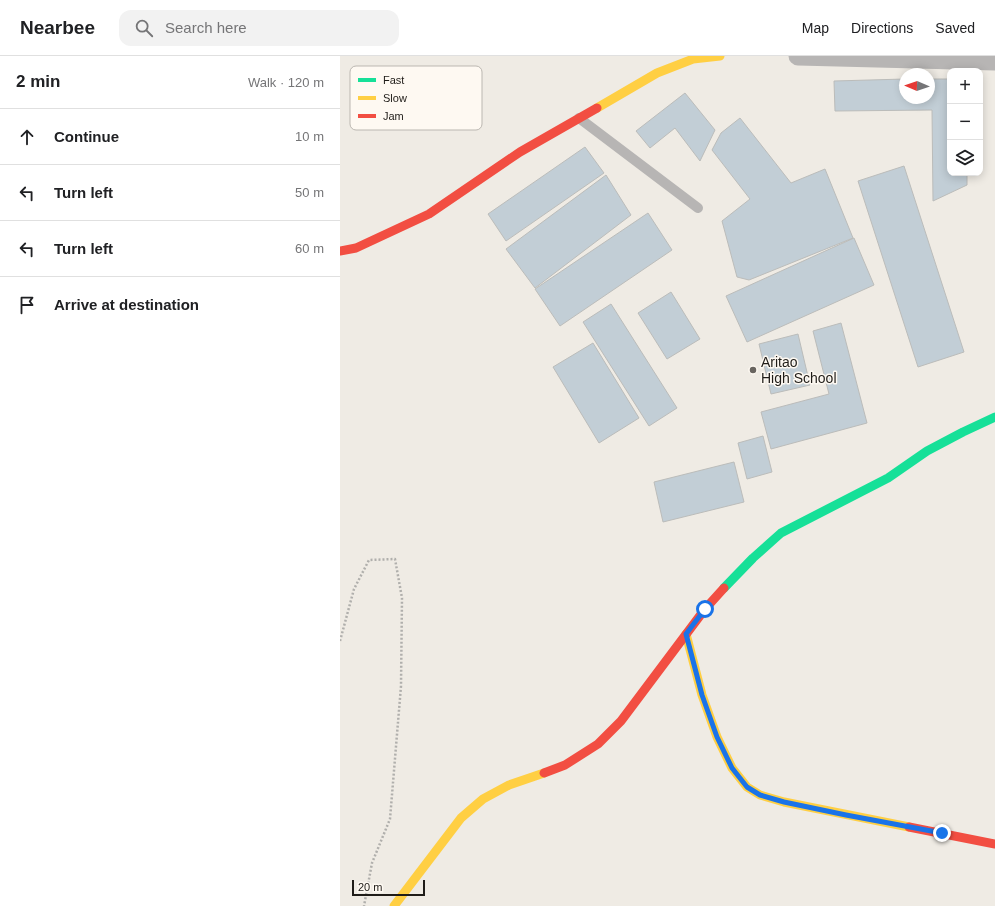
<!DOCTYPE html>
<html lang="en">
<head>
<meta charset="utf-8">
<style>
  body { margin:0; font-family:Arial,sans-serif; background:#f2f2f2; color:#202124 }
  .controls { position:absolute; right:12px; top:12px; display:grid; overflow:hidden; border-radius:8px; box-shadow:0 2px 10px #0003 }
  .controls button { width:36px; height:36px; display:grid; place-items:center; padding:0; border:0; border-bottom:1px solid #e0e0e0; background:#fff; color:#202124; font:20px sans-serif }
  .compass { position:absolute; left:559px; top:12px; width:36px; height:36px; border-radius:50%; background:#fff; box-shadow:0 2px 10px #0003; rotate:272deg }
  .scale { position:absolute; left:12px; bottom:10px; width:73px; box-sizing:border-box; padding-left:4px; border:2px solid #1f1c18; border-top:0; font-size:11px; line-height:14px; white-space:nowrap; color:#1f1c18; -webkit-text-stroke:3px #fef9f2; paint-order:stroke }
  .stop { position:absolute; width:12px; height:12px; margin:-9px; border:3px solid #1a73e8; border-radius:50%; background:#fff }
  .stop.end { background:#1a73e8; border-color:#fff; box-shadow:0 1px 4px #0008 }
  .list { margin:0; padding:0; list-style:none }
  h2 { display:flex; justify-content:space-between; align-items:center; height:52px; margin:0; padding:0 16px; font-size:17px }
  h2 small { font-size:13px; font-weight:400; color:#757577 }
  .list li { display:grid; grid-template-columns:26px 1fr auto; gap:12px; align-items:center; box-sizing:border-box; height:56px; padding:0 16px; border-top:1px solid #e0e0e0 }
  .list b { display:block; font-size:15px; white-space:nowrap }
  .list em { font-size:13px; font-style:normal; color:#757577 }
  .icon { flex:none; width:22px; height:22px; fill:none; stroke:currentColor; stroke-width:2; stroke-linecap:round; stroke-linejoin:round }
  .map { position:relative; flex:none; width:655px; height:850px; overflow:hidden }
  header { display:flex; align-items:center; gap:24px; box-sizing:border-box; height:56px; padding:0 20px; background:#fff; border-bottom:1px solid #e0e0e0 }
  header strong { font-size:19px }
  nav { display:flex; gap:22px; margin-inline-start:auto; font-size:14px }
  .search { width:280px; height:36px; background:#f2f2f2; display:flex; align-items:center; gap:10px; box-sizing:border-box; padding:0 14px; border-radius:12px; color:#757577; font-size:15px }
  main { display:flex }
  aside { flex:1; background:#fff }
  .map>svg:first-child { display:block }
  .building { fill:#c2ced6; stroke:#bbbcba }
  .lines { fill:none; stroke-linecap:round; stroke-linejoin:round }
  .path { stroke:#b0afac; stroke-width:2.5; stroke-dasharray:2 2; stroke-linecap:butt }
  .lane { stroke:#b7b5b4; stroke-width:10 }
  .street { stroke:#b7b5b4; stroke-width:19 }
  .fast { stroke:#16e098; stroke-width:9 }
  .slow { stroke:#ffcf43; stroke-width:9 }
  .jam { stroke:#f24e42; stroke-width:9 }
  .route { stroke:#1a73e8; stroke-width:5 }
  .poi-dot { fill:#68645f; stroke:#fef9f2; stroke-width:1.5 }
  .labels { text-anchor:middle; stroke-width:3; stroke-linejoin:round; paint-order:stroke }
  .poi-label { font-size:14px; fill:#1f1c18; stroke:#fef9f2; text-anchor:start }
  .key { fill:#fef9f2; stroke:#bbb7b1; stroke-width:1 }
  .key-label { font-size:11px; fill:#1f1c18 }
</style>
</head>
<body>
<header>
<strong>Nearbee</strong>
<div class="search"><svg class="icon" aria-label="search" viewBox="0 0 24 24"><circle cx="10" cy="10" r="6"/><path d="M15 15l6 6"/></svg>Search here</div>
<nav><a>Map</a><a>Directions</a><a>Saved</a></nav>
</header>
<main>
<aside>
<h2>2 min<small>Walk · 120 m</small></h2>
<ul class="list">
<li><svg class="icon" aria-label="ahead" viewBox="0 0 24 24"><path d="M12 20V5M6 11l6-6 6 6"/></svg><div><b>Continue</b></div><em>10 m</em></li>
<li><svg class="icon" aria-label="left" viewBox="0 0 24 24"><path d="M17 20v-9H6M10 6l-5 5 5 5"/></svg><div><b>Turn left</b></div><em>50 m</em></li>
<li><svg class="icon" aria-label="left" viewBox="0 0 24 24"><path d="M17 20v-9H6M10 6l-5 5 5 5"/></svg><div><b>Turn left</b></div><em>60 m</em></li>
<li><svg class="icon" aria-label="arrive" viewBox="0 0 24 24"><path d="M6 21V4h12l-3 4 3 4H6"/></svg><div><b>Arrive at destination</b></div></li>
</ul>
</aside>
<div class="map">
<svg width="655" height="850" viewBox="0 0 655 850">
  <rect width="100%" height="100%" fill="#efebe4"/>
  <path class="building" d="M 565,23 L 565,42 L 589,42 L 589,23 L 610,23 L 610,117 L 627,117 L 627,129 L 593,145 L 592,54 L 495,55 L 494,25 Z
    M 345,37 L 375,74 L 360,105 L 335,72 L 310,92 L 296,75 Z
    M 400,62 L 451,127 L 485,113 L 513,182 L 409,224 L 397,221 L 382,165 L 410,143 L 372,94 L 381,77 Z
    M 245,91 L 264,117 L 166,185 L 148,158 Z
    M 564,110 L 624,296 L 578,311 L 518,125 Z
    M 266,119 L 291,159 L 195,232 L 166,193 Z
    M 308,157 L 332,194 L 220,270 L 195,233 Z
    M 514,182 L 534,229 L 407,286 L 386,240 Z
    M 331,236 L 360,283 L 327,303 L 298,257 Z
    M 271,248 L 337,352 L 309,370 L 243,266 Z
    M 501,267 L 527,367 L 431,393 L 421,356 L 489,338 L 473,275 Z
    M 458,278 L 470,329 L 431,338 L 419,288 Z
    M 253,287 L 299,362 L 259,387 L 213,311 Z
    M 423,380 L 432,416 L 407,423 L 398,387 Z
    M 394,406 L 404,446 L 323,466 L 314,426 Z"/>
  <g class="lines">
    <path class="path" d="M 0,585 L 14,533 L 29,504 L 55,503 L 62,542 L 61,630 L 50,763 L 32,807 L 24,850"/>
    <path class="lane" d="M 239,62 L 358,152"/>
    <path class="street" d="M 458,0 L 655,5"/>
    <path class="fast" d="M 384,532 L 413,502 L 441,477 L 548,422 L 587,395 L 623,376 L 655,361"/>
    <path class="slow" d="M 257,52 L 317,17 L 353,3 L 380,0
      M 346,578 L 362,639 L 377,681 L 392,712 L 407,731 L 420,739 L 444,746 L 569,771
      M 54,850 L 121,762 L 143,743 L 169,729 L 204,717"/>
    <path class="jam" d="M 0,195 L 16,192 L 89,158 L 180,96 L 257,52
      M 204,717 L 225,709 L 258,688 L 281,665 L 365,553 L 384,532
      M 569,771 L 655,788"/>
  </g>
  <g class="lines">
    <path class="route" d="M 365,553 L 346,578 L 362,639 L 377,681 L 392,712 L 407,731 L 420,739 L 444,746 L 506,759 L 602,777"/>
  </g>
  <circle class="poi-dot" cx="413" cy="314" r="4"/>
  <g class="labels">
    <g class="poi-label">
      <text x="421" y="311">Aritao<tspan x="421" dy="16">High School</tspan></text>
    </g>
  </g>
  <rect x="10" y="10" width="132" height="64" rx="6" class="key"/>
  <rect x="18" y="22" width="18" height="4" fill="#16e098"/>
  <rect x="18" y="40" width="18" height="4" fill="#ffcf43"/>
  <rect x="18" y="58" width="18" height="4" fill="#f24e42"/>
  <g class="key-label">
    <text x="43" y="28">Fast</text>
    <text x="43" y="46">Slow</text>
    <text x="43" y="64">Jam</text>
  </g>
</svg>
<div class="controls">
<button>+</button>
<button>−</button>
<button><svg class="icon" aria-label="layers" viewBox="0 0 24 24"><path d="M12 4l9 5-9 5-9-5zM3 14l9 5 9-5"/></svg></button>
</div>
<svg class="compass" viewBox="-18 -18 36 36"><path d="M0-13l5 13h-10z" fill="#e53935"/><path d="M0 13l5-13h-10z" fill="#757577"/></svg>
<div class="scale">20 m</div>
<div class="stop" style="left:365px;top:553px"></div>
<div class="stop end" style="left:602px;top:777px"></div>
</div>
</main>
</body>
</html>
